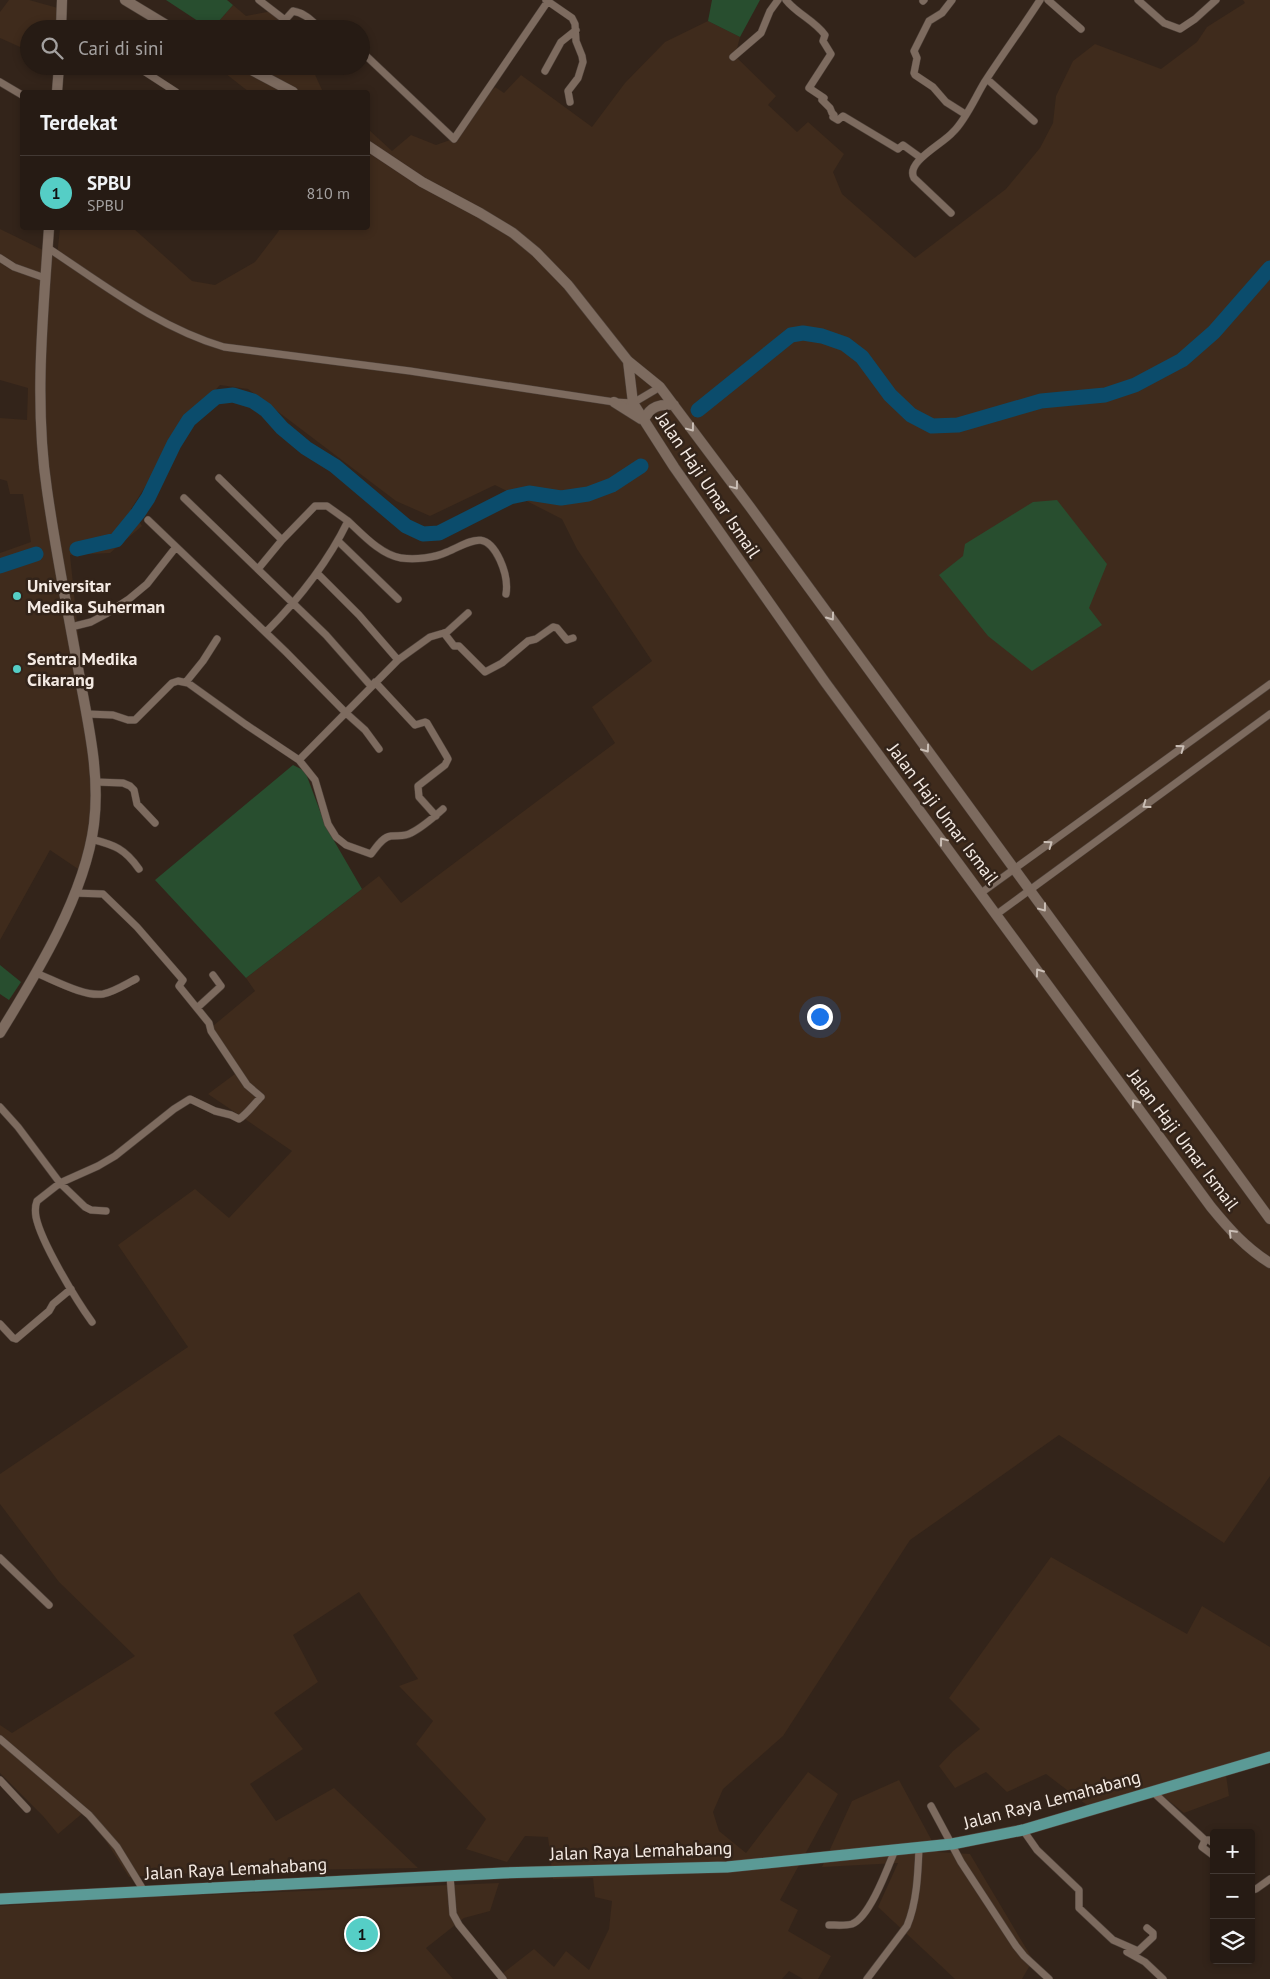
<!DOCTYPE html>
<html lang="id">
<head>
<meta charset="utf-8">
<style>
  body { margin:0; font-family:"PT Sans",sans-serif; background:#322822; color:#f1f3f6 }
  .controls { position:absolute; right:15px; bottom:15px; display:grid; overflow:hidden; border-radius:5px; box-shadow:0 2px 8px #0003 }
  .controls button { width:45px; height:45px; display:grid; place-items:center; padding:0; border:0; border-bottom:1px solid #423934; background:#261b14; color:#f1f3f6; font:25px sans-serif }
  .you { position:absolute; left:819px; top:1016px; width:18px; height:18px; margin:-12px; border:4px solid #fff; border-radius:50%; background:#1a73e8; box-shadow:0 0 0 8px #1a73e833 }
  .badge { display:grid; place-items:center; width:32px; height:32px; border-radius:50%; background:#55cec6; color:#111; font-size:16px; font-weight:700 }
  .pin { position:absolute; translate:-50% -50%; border:2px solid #fff; box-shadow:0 1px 5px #0006 }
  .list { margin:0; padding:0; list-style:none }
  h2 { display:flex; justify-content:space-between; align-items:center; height:65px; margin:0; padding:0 20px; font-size:21px }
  h2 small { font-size:16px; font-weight:400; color:#a4a1a0 }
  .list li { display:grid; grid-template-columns:32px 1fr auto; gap:15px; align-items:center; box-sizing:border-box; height:75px; padding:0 20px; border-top:1px solid #423934 }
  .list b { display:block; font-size:19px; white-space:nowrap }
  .list p { margin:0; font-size:16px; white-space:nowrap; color:#a4a1a0 }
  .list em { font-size:16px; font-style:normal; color:#a4a1a0 }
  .icon { flex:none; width:28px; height:28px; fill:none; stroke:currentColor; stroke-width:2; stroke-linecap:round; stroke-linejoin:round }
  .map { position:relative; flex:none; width:1270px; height:1979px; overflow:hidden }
  .search { position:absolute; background:#261b14; box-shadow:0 2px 8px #0003; left:20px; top:20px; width:350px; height:55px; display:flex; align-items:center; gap:12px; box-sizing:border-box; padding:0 18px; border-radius:28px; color:#a4a1a0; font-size:19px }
  .panel { position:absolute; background:#261b14; box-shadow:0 2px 8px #0003; left:20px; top:90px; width:350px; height:140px; border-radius:5px }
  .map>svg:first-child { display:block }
  .built { fill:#3f2b1c }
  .green { fill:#284e2f }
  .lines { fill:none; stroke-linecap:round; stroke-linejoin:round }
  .river { stroke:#0b4c6c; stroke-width:15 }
  .street-casing { stroke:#4f423a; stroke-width:8 }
  .secondary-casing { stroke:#4f423a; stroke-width:11 }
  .primary-casing { stroke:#4f423a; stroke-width:12 }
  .street { stroke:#7d6b5f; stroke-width:7 }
  .secondary { stroke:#7d6b5f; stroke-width:10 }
  .primary { stroke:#5b9a96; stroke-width:11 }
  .oneway { stroke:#cabeb5 }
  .poi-dot { fill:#55cec6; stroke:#33241a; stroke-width:2 }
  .labels { text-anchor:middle; stroke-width:5; stroke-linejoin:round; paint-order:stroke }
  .street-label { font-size:18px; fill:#f4eae3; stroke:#33241a }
  .poi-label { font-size:18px; font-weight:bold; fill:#f4eae3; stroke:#33241a; text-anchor:start }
</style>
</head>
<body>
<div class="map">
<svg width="1270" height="1979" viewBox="0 0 1270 1979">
  <rect width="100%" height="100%" fill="#33241a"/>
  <path class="built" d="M 9,0 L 29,0 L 65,10 L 62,29 L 29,29 L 29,51 L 0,38 L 0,12 Z
    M 1243,0 L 1270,0 L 1270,1476 L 1224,1543 L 1059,1435 L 910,1540 L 783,1736 L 723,1789 L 713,1812 L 719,1831 L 746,1853 L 808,1772 L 838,1794 L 780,1900 L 798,1910 L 788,1931 L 831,1956 L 818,1979 L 803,1979 L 789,1971 L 782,1979 L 499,1979 L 498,1977 L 534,1949 L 554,1967 L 566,1951 L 589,1970 L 609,1929 L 612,1901 L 595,1897 L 593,1878 L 553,1879 L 548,1837 L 525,1836 L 507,1862 L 466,1849 L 486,1819 L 416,1744 L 433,1721 L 399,1686 L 418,1679 L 359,1592 L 293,1635 L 318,1682 L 274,1713 L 303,1749 L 250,1784 L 276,1821 L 334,1788 L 418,1868 L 226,1871 L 129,1877 L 97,1827 L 84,1812 L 58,1834 L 43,1816 L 0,1773 L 0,1725 L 12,1733 L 135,1656 L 59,1582 L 0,1504 L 0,1474 L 188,1347 L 118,1245 L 195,1189 L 229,1218 L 292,1151 L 208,1094 L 235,1074 L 207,1031 L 255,991 L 246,978 L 379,876 L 401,903 L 615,743 L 592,707 L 652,661 L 577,549 L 562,519 L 495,485 L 430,516 L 396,501 L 248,389 L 220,385 L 188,419 L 131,509 L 142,526 L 110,553 L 70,555 L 88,728 L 91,815 L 81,871 L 50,850 L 0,940 L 0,553 L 31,542 L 23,494 L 10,494 L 7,481 L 0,479 L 0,418 L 27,420 L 28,388 L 0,380 L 0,229 L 57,257 L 60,228 L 92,228 L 101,230 L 106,228 L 133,228 L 192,281 L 215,285 L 255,262 L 278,232 L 280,228 L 368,228 L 368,129 L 392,151 L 411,135 L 436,145 L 450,140 L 495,87 L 504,93 L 521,75 L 592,127 L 625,83 L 665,42 L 708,21 L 740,37 L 735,56 L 776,96 L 768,105 L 797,132 L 808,122 L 844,154 L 833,172 L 842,194 L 915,258 L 1006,189 L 1040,148 L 1053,123 L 1056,96 L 1073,61 L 1095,44 L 1161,69 L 1197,42 L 1207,27 L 1245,3 Z
    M 233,5 L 246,16 L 272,11 L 289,29 L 212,29 Z
    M 216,66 L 311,66 L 323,92 L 249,92 Z
    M 1051,1557 L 1187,1634 L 1202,1606 L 1270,1647 L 1270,1763 L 1226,1775 L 1229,1796 L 1184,1813 L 1163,1796 L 1096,1812 L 1046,1774 L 1007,1792 L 986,1772 L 955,1788 L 939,1766 L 953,1751 L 980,1729 L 949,1698 Z
    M 899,1780 L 938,1852 L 970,1854 L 1033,1960 L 1022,1979 L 955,1979 L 878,1907 L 898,1863 L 822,1867 L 852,1801 Z
    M 499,1883 L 490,1911 L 464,1918 L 426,1948 L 453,1979 L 0,1979 L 0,1906 L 103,1899 Z"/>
  <path class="green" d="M 166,0 L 227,0 L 233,5 L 212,29 L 210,29 Z
    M 712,0 L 760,0 L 740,37 L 708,21 Z
    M 1057,500 L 1107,564 L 1089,608 L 1102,625 L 1032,671 L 988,636 L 939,575 L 963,556 L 965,544 L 1033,502 Z
    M 293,765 L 305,771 L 326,827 L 362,889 L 246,978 L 155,880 Z
    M 0,965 L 21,982 L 9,1000 L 0,994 Z"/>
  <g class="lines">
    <path class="river" d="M 698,410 L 791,335 L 803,333 L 822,336 L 845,344 L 862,357 L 890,395 L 911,415 L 932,426 L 958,425 L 1041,401 L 1105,395 L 1135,385 L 1182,360 L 1214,332 L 1270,268
      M 77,549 L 116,540 L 138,513 L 148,498 L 174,444 L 189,420 L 216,397 L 233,395 L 253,401 L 266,410 L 282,428 L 306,448 L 335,466 L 406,526 L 423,534 L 439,533 L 510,497 L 529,493 L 561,498 L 588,494 L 612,485 L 641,466
      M 0,566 L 36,554"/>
    <g class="street-casing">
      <path id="street" d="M 259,0 L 285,20 L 293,11 C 305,13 312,21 321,29
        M 546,0 L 572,18 L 575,24 L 576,41 L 582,56 L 583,62 L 578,78 L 568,91 L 570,102
        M 786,0 C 797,14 814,20 825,35 L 823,41 L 831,54 L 809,88 L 824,98 L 822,100 L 830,108 L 832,113 L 834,115 L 833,117 L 838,120 L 843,116 L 898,149 L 903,145 L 921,158
        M 952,0 L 942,13 L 929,21 L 914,51 L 917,58 L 914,73 L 915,75 L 933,87 L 946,102 L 965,114
        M 1048,0 L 1081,29
        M 1138,0 L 1164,23 L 1180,29 L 1195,19 L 1216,0
        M 923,1 L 924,0
        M 361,51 L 454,139 L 548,1
        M 733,57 L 761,33 L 770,11 L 778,0
        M 136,66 L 176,92
        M 545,71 L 561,42 L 576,30
        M 987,79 L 1034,121
        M 0,82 L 22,95
        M 951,213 L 914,178 C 905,162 943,144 953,132 C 965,121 975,98 984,83 C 1002,55 1022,28 1040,0
        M 48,248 C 104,285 159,328 224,347 L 410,371 L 614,402 L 633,403 L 660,387
        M 0,258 L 14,267 L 45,278
        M 219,478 L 282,540
        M 184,498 L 326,635 L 371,686
        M 148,520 L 286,652 L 346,713 L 365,730 L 379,749
        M 348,521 C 362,534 381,555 401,558 C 415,560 434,558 447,552 C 471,542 485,528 500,560 C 505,571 508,582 506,594
        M 338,541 L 398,599
        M 258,569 L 282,540 L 315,506 L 327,506 L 348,521 C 327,564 299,599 266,632
        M 317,573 L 359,615 L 398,660
        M 71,627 L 91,622 L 106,614 L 129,599 L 147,584 L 176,547
        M 444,633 L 454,646 L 459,646 L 485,672 L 502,663 L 528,641 L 536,639 L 553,627 L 557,628 L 567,640 L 573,638
        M 186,682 L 203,661 L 217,639
        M 375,682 L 415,725 L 425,722 L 427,723 L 447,757 L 448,759 L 445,765 L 418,786 L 419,797 L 436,816
        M 87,714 L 113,715 L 128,720 L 135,720 L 172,683 L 178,681 L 188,683 L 245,724 L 299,760 L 315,780 L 328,824 L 336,837 L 346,845 L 371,854 C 376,848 382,837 391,836 C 399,835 404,837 411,833 C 423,827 433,818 443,809
        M 299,760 L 398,660 L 430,637 L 447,632 L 468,613
        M 96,782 L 123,783 L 130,786 L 134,790 L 137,804 L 155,823
        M 91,839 C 115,845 125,849 139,869
        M 74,893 L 103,894 L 137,927 L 183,980 L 179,986 L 209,1023 L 211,1031 L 247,1085 L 261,1097 C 255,1103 245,1116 239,1119 L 231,1115 L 215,1111 L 190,1099 L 174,1109 L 115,1156 L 98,1166 L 60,1183 L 37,1201 C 35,1206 35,1211 36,1217 C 41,1242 76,1300 92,1322
        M 981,893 L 1270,684
        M 997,914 L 1270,714
        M 36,973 C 54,980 84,997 103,994 C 114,992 126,984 136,979
        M 197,1008 L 221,986 L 213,975
        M 0,1107 L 18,1127 L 60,1183 L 85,1207 L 91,1210 L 106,1211
        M 0,1324 L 13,1338 L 16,1339 L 49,1311 L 53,1304 L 71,1289
        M 0,1558 L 49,1605
        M 0,1739 L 89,1815 L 117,1847 L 144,1891
        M 0,1780 L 27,1809
        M 1153,1792 L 1205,1840 L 1209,1840 L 1214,1844
        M 931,1806 L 961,1862 L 1016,1946 L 1024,1956 L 1049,1979
        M 1023,1830 L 1037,1850 L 1079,1890 L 1079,1908 L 1113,1940 L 1138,1951 L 1153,1937 L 1153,1933 L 1147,1928
        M 1205,1840 L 1202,1847 L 1214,1856
        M 450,1876 L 453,1914 L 459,1925 L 503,1979
        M 1251,1890 L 1256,1889 L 1270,1879
        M 829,1925 C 836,1925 846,1926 852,1924 C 870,1917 888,1867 895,1850
        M 1127,1952 L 1145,1962 L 1163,1979
        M 867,1979 L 907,1926 C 917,1902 918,1873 919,1848"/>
    </g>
    <g class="secondary-casing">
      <path id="secondary" d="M 125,0 L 173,29
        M 61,29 L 62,0
        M 244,66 L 293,92
        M 57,92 L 59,66
        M 368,146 L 422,182 L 480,213 L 513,233 L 536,252 L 568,285 L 628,361 L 660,387 L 750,507 L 1270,1219
        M 628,361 L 633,403 L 674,467 L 825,682 L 1211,1207 C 1229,1229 1246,1248 1270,1263
        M 614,402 L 641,419
        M 644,420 C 650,406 660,404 674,405
        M 0,1033 C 37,973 85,895 94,824 C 100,775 89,728 80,679 C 69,617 56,554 47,490 C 34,403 43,315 49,228"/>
    </g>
    <g class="primary-casing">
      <path id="primary" d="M 0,1899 L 503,1873 L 727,1867 L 952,1844 L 1023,1830 L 1270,1757"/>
    </g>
    <use href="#street" class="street"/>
    <use href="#secondary" class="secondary"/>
    <use href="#primary" class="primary"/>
  </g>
  <defs><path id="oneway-chevron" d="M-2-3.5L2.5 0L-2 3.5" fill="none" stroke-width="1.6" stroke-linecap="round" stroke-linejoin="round" transform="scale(1.25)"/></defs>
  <g class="oneway">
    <use href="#oneway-chevron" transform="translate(691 428) rotate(53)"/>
    <use href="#oneway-chevron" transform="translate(735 486) rotate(53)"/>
    <use href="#oneway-chevron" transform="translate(831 617) rotate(54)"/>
    <use href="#oneway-chevron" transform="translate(1181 748) rotate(-36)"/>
    <use href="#oneway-chevron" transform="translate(926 749) rotate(54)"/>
    <use href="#oneway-chevron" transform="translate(1146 805) rotate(144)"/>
    <use href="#oneway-chevron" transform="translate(943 841) rotate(-127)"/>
    <use href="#oneway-chevron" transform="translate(1049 844) rotate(-36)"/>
    <use href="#oneway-chevron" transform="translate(1043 908) rotate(53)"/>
    <use href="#oneway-chevron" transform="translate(1039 972) rotate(-126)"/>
    <use href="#oneway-chevron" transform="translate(1135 1103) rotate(-126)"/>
    <use href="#oneway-chevron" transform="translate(1232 1233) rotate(-134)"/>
  </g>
  <g class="poi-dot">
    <circle cx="17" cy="596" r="5"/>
    <circle cx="17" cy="669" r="5"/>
  </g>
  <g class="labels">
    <g class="street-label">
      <text transform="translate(708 485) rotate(56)" y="6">Jalan Haji Umar Ismail</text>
      <text transform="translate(943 814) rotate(53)" y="6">Jalan Haji Umar Ismail</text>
      <text transform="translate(1183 1140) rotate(53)" y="6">Jalan Haji Umar Ismail</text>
      <text transform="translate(1052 1800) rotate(-15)" y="6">Jalan Raya Lemahabang</text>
      <text transform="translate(641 1851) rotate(-2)" y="6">Jalan Raya Lemahabang</text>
      <text transform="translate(236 1869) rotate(-3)" y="6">Jalan Raya Lemahabang</text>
    </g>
    <g class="poi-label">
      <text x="27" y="592">Universitar<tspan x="27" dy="21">Medika Suherman</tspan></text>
      <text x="27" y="665">Sentra Medika<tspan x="27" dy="21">Cikarang</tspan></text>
    </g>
  </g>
</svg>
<div class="controls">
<button>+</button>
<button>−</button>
<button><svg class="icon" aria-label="layers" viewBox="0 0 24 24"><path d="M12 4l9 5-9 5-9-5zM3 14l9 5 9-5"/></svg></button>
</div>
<div class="you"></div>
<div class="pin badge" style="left:362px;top:1934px">1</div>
<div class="search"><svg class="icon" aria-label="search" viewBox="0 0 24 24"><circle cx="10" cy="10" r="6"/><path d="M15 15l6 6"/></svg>Cari di sini</div>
<section class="panel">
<h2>Terdekat<small></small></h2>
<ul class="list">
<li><span class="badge">1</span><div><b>SPBU</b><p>SPBU</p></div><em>810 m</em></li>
</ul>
</section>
</div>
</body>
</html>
